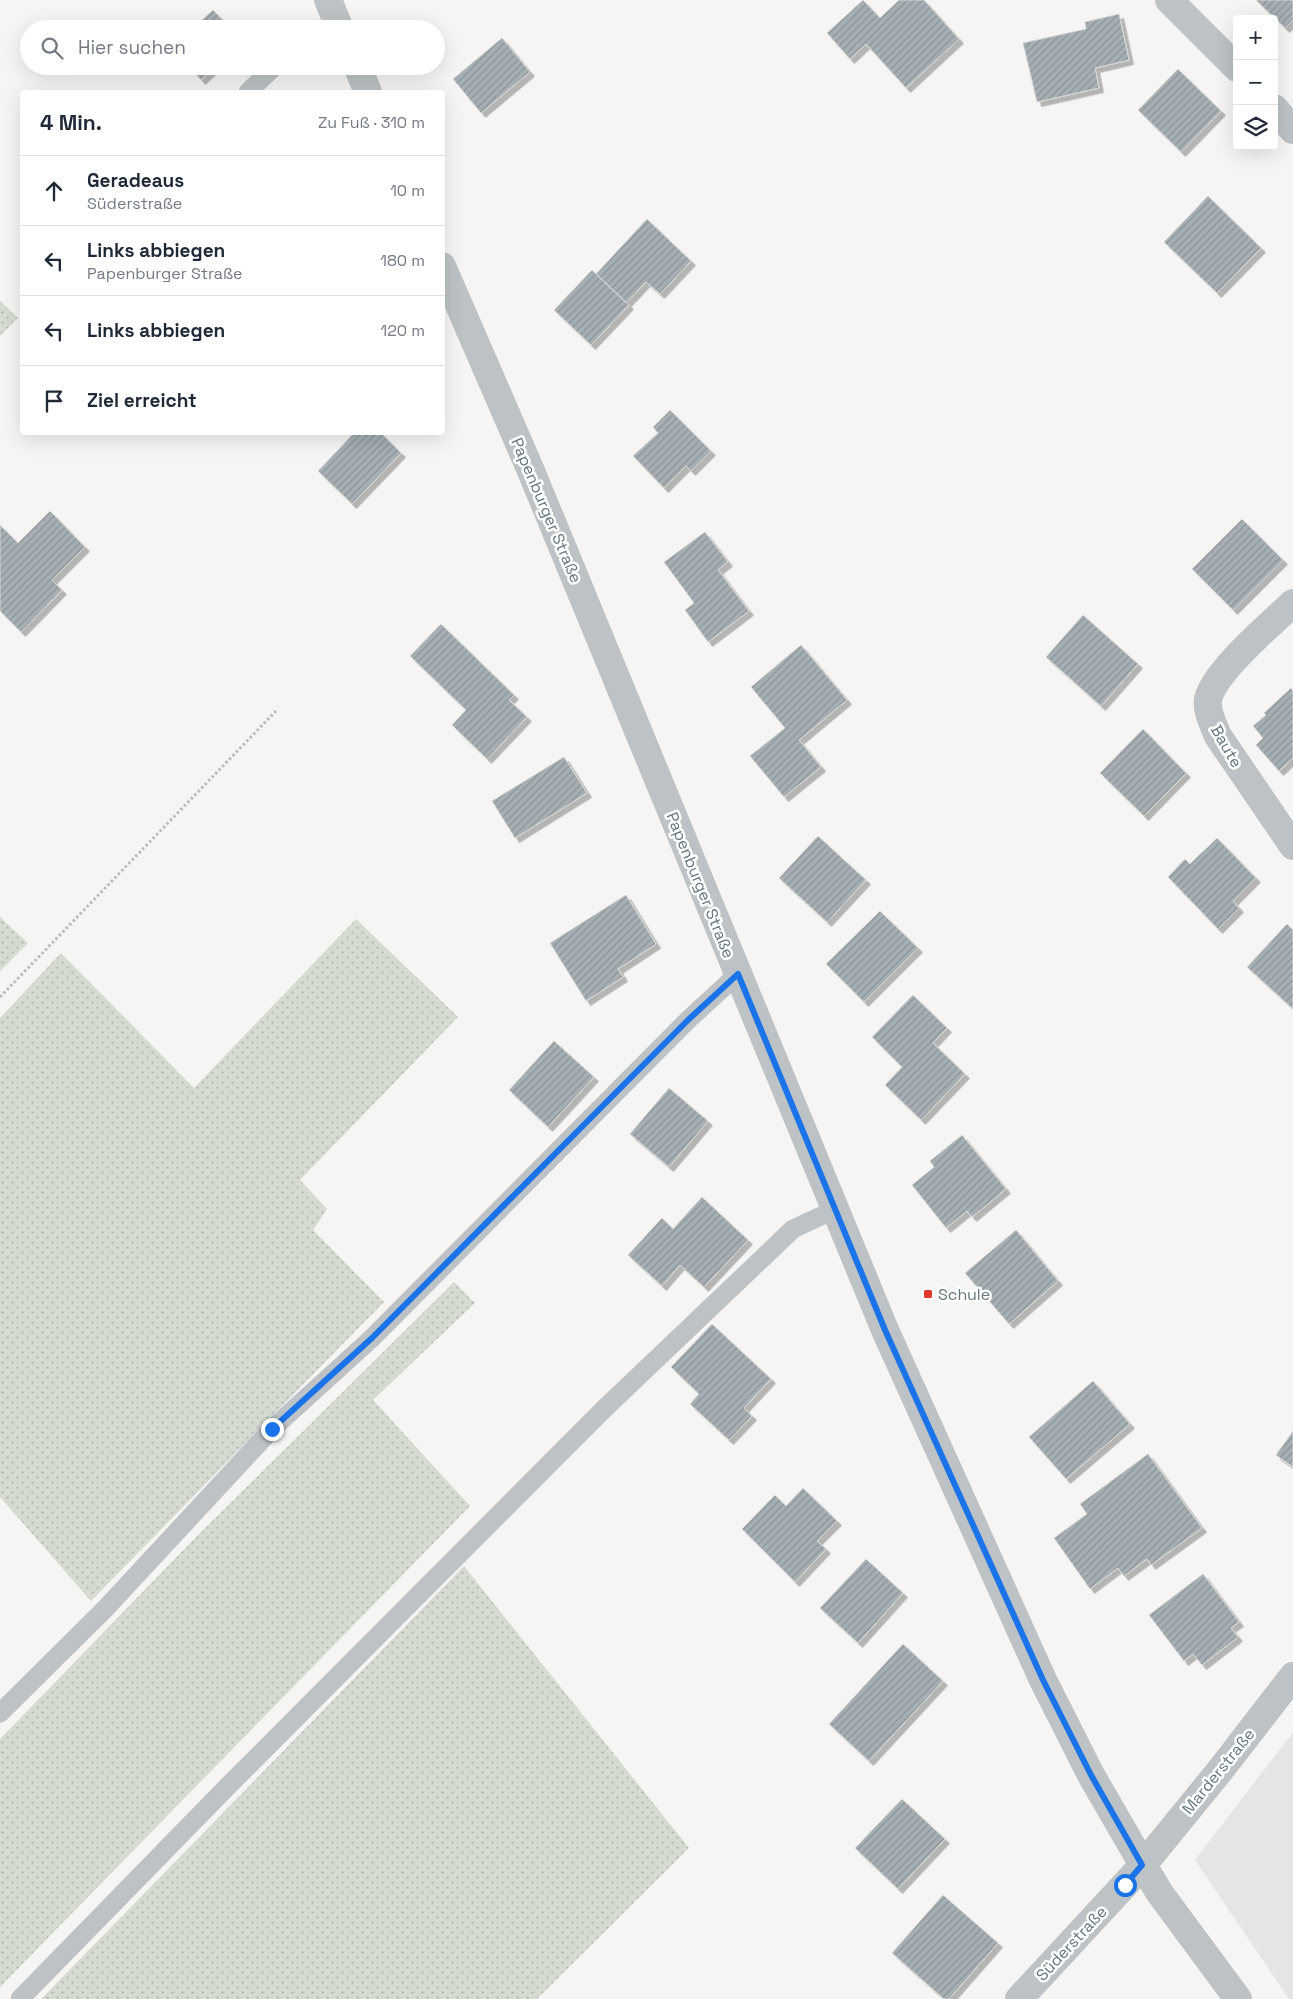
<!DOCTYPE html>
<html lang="de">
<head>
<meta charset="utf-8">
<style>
  body { margin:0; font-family:"Space Grotesk",sans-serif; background:#f2f2f3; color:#1f2937 }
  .controls { position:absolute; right:15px; top:15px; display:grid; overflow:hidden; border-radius:5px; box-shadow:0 5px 20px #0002 }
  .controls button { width:45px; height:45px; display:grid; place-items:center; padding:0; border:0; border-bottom:1px solid #e0e1e3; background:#fff; color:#1f2937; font:25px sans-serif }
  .stop { position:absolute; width:15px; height:15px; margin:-11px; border:4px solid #1a73e8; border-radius:50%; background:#fff }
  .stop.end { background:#1a73e8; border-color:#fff; box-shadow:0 1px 5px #0008 }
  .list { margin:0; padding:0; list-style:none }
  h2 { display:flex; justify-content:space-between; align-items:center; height:65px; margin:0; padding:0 20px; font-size:21px }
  h2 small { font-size:16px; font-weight:400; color:#747a83 }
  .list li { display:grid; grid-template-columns:32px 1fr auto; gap:15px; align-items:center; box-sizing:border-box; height:70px; padding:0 20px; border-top:1px solid #e0e1e3 }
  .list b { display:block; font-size:19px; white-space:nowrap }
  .list p { margin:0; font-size:16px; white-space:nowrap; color:#747a83 }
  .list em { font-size:16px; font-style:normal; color:#747a83 }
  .icon { flex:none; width:28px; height:28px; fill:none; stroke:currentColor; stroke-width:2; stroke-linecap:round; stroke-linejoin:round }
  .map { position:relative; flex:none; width:1293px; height:1999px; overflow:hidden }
  .search { position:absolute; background:#fff; box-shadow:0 5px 20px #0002; left:20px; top:20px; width:425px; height:55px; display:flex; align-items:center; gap:12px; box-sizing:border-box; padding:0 18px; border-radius:28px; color:#747a83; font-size:19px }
  .panel { position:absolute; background:#fff; box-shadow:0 5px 20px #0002; left:20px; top:90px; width:425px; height:345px; border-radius:5px }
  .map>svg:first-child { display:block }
  .built { fill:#e4e5e4 }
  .grass { fill:url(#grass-dots) }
  .building { fill:url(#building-hatch); stroke:#d7d7d5; filter:url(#shadow) }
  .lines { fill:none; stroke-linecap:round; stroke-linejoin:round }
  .path { stroke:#b9bcbe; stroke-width:3; stroke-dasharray:2.5 2.5; stroke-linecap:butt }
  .service { stroke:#bcc2c5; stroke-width:19 }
  .minor { stroke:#bcc2c5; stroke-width:28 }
  .tertiary { stroke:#bcc2c5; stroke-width:28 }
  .route { stroke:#1a73e8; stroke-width:6 }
  .poi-dot { fill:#de392a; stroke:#fff; stroke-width:2 }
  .labels { text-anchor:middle; stroke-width:5; stroke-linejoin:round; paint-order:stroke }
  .street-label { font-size:16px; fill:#62757d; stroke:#fff }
  .poi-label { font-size:16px; fill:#62757d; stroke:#fff; text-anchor:start }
</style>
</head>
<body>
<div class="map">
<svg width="1293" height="1999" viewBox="0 0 1293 1999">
  <defs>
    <pattern id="grass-dots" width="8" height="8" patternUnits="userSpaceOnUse" patternTransform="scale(1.25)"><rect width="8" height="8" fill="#d6dbd2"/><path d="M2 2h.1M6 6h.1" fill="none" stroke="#b1b6b0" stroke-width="1.8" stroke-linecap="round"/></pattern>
    <pattern id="building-hatch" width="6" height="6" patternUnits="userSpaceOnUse" patternTransform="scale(1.25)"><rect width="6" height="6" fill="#a6b0b4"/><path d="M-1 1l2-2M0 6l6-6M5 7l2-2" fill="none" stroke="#8b9498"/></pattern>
    <filter id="shadow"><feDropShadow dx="4.5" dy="4.5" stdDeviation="0" flood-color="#0004"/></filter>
  </defs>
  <rect width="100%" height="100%" fill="#f6f5f3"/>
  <path class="built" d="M 1293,1732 L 1293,1999 L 1289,1999 L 1195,1860 Z"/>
  <path class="grass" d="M 0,301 L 18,318 L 0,336 Z
    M 0,917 L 28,943 L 0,971 Z
    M 356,919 L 458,1017 L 300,1180 L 327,1209 L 313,1230 L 384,1302 L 91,1601 L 0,1497 L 0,1018 L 61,953 L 194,1088 Z
    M 454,1282 L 475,1303 L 373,1400 L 470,1506 L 0,1987 L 0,1739 L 199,1534 Z
    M 464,1566 L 689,1848 L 537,1999 L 41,1999 Z"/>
  <path class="building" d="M 863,0 L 880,18 L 899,0 L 924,0 L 959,39 L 906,88 L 866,44 L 850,59 L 827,33 Z
    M 1256,0 L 1293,0 L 1293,20 L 1285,28 Z
    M 213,10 L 231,29 L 192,29 Z
    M 1119,14 L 1129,60 L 1095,68 L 1099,88 L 1037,102 L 1023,43 L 1086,29 L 1085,22 Z
    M 502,38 L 530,72 L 481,113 L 453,79 Z
    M 189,66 L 216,66 L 201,80 Z
    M 1178,69 L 1221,111 L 1181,152 L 1138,110 Z
    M 1208,196 L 1261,248 L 1217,293 L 1164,242 Z
    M 647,219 L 691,261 L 660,294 L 646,282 L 626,303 L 596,274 Z
    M 592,270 L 629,305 L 591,345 L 554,310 Z
    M 670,410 L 711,451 L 691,471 L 686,466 L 664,488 L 633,456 L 658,433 L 653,427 Z
    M 355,432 L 380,432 L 401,453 L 352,504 L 318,471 Z
    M 50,511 L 85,547 L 52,580 L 62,590 L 21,632 L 0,611 L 0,525 L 18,543 Z
    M 1242,519 L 1283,560 L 1233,610 L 1192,569 Z
    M 705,532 L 728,562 L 718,570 L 749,611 L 708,642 L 685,610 L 694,603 L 664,562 Z
    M 1083,615 L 1138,664 L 1101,706 L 1046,657 Z
    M 441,624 L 514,695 L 509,700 L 527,717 L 487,759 L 452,725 L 466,710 L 410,656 Z
    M 801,645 L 847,700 L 799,740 L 821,767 L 784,797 L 750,756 L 785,728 L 751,687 Z
    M 1291,688 L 1293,691 L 1293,758 L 1279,771 L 1256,745 L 1263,738 L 1253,726 L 1266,715 L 1264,713 Z
    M 1143,729 L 1186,773 L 1144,816 L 1100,773 Z
    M 564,757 L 587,793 L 515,838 L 492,801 Z
    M 818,836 L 866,880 L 827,922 L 779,878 Z
    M 1217,838 L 1256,878 L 1233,901 L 1239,908 L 1218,929 L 1168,877 L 1185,859 L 1190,864 Z
    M 626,895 L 656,944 L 618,969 L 623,977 L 586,1001 L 550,943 Z
    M 880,911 L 918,948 L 864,1002 L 826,964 Z
    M 1287,924 L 1293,930 L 1293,1009 L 1247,967 Z
    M 913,995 L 947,1028 L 933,1043 L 965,1074 L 921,1120 L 885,1085 L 902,1067 L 872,1037 Z
    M 554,1041 L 594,1077 L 548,1127 L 509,1090 Z
    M 669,1088 L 708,1121 L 669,1167 L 630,1134 Z
    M 962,1135 L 1006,1189 L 972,1217 L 967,1211 L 946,1228 L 912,1185 L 934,1167 L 930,1161 Z
    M 702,1197 L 748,1240 L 704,1287 L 680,1265 L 662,1286 L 628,1255 L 662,1218 L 673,1229 Z
    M 1016,1230 L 1058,1281 L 1009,1324 L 965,1273 Z
    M 712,1324 L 771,1379 L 744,1408 L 752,1416 L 729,1440 L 690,1404 L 699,1394 L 671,1367 Z
    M 1093,1381 L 1130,1424 L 1066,1479 L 1029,1437 Z
    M 1293,1431 L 1293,1467 L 1276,1455 Z
    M 1148,1454 L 1202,1528 L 1151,1565 L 1147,1559 L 1124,1576 L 1118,1568 L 1090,1589 L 1054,1538 L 1087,1514 L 1080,1504 Z
    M 803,1488 L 837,1521 L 817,1541 L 826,1549 L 795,1582 L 742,1529 L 775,1495 L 786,1506 Z
    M 866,1559 L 903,1593 L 858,1643 L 820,1608 Z
    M 1203,1574 L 1239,1622 L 1231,1628 L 1238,1637 L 1202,1665 L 1193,1654 L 1184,1661 L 1149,1615 Z
    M 903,1644 L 943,1681 L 869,1761 L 829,1724 Z
    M 902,1799 L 945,1839 L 898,1889 L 855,1848 Z
    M 943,1895 L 998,1943 L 949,1999 L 944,1999 L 892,1953 Z"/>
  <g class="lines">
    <path class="path" d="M 0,997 L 276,711"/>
    <path class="service" d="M 248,92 L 275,66
      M 0,1713 L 105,1609 L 272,1429 L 372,1338 L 688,1020 L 738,974
      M 20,1999 L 228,1786 L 604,1409 L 793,1229 L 836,1209"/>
    <path class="minor" d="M 1169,0 L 1237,68
      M 1274,108 L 1293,130
      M 1293,603 C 1271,624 1215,671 1208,699 C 1206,711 1214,726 1218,736 L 1293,846
      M 1019,1999 L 1143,1865 L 1222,1768 L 1293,1676"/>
    <path class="tertiary" d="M 328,0 L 340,29
      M 357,66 L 368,92
      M 442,266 L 531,471 L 885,1330 L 1043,1680 L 1091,1775 L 1143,1865 L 1159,1892 L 1238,1999"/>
  </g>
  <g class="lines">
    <path class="route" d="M 272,1429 L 372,1338 L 688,1020 L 738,974 L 885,1330 L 1043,1680 L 1091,1775 L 1142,1865 L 1125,1885"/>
  </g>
  <rect class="poi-dot" x="923" y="1289" width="10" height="10" rx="2.5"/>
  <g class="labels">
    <g class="street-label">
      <text transform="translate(547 510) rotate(67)" y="6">Papenburger Straße</text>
      <text transform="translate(1227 746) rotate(60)" y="6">Baute</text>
      <text transform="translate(701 885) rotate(68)" y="6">Papenburger Straße</text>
      <text transform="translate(1218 1771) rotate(-51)" y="6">Marderstraße</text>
      <text transform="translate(1071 1943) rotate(-47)" y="6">Süderstraße</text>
    </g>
    <g class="poi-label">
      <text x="938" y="1300">Schule</text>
    </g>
  </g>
</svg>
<div class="controls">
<button>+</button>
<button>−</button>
<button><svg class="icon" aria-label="layers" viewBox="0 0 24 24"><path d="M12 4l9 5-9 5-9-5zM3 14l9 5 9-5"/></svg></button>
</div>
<div class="stop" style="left:1125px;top:1885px"></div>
<div class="stop end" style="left:272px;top:1429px"></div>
<div class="search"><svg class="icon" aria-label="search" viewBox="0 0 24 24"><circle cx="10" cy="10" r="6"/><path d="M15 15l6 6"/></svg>Hier suchen</div>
<section class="panel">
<h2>4 Min.<small>Zu Fuß · 310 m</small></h2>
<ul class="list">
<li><svg class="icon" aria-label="ahead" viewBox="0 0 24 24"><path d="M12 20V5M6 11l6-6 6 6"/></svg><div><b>Geradeaus</b><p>Süderstraße</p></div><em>10 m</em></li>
<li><svg class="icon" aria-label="left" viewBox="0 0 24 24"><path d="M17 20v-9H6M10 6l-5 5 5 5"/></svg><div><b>Links abbiegen</b><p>Papenburger Straße</p></div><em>180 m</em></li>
<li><svg class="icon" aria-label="left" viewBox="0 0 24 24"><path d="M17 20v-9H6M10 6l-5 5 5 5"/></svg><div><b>Links abbiegen</b></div><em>120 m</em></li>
<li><svg class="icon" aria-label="arrive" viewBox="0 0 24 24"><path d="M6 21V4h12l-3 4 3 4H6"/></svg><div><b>Ziel erreicht</b></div></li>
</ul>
</section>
</div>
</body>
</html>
